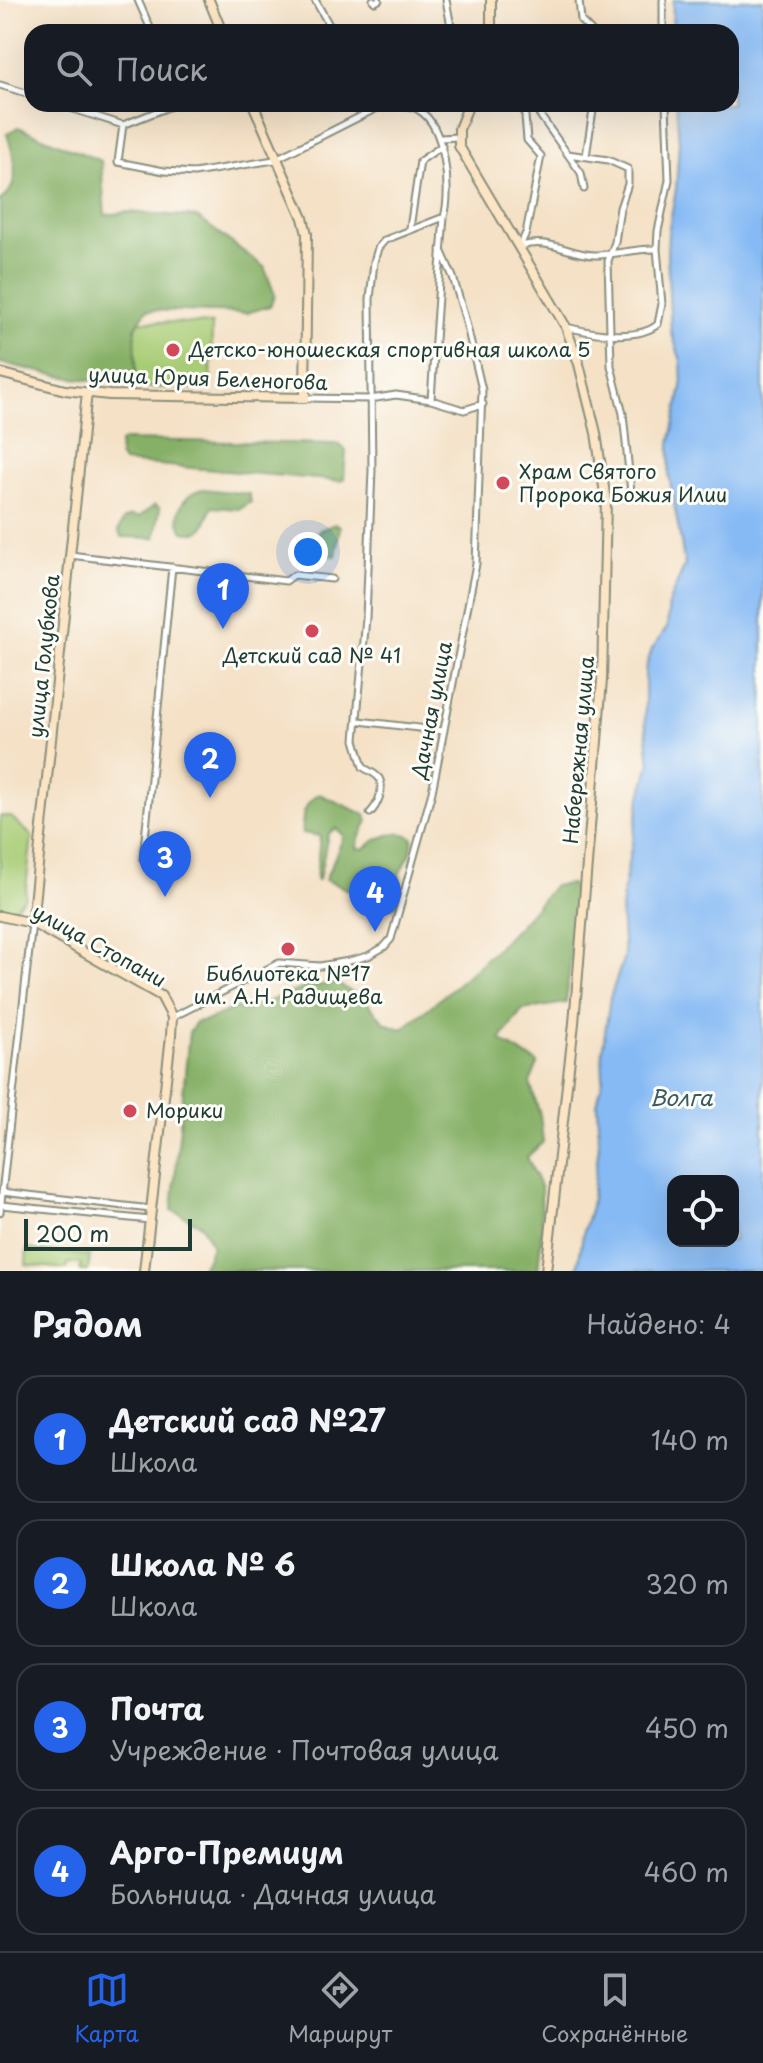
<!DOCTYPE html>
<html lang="ru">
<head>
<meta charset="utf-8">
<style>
  body { margin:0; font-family:"Playpen Sans",sans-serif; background:#20242c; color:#f1f3f6 }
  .controls { position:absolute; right:24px; bottom:24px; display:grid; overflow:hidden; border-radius:16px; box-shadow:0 8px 32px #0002 }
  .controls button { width:72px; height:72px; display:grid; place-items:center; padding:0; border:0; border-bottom:2px solid #363941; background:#171b24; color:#f1f3f6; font:40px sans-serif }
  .scale { position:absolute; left:24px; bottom:20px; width:168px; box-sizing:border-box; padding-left:8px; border:4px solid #1f3d34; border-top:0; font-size:22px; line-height:28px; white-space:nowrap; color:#1f3d34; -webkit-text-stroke:6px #fdfcf7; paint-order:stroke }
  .you { position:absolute; left:308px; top:552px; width:28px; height:28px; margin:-20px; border:6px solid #fff; border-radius:50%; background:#1a73e8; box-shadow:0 0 0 12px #1a73e833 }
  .badge { display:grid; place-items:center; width:52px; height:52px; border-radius:50%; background:#2563eb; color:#fff; font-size:26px; font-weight:700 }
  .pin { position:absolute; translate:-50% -66px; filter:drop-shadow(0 2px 4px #0008) }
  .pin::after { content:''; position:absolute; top:42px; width:28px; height:24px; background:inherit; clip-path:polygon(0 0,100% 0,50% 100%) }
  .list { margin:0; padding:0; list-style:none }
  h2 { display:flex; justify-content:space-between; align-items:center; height:104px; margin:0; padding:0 32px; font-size:34px }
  h2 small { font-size:26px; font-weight:400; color:#9ea1a6 }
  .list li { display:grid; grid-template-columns:52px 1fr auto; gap:24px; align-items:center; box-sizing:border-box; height:128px; margin:0 16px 16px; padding:0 16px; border:2px solid #363941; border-radius:24px }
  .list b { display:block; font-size:30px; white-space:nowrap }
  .list p { margin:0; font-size:26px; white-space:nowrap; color:#9ea1a6 }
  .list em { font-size:26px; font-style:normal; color:#9ea1a6 }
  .icon { flex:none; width:44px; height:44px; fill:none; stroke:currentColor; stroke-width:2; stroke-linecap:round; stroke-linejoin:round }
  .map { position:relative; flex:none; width:763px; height:1271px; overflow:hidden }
  .search { position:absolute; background:#171b24; box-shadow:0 8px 32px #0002; left:24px; right:24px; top:24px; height:88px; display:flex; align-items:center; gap:20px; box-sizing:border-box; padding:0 28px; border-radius:24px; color:#9ea1a6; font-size:30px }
  .sheet { height:680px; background:#171b24 }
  nav { display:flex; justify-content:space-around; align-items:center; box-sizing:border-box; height:112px; border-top:2px solid #363941; background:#171b24; font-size:22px; color:#9ea1a6 }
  nav a { display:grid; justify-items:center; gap:4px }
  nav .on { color:#2563eb }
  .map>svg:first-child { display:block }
  .green { fill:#a8cc75; stroke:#648454; stroke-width:2 }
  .forest { fill:#86b066; stroke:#52764d; stroke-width:2 }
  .water { fill:#86baf4; stroke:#527c94; stroke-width:2; fill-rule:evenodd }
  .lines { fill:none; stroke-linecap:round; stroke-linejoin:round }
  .street-casing { stroke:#8a8f7d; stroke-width:9 }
  .secondary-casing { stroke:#8a8f7d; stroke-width:12 }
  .street { stroke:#fff; stroke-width:5 }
  .secondary { stroke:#fce5c4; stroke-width:8 }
  .poi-dot { fill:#d1495b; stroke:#fdfcf7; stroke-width:3 }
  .labels { text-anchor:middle; stroke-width:6; stroke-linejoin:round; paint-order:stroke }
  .poi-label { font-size:20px; fill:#1f3d34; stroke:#fdfcf7; text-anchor:start }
  .street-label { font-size:20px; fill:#1f3d34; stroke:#fdfcf7 }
  .water-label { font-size:22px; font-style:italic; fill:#395c64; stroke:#fdfcf7 }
</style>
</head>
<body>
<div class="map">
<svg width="763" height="1271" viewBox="0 0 763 1271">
  <rect width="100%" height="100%" fill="#fdfcf7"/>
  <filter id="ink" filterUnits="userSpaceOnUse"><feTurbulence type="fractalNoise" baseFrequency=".0125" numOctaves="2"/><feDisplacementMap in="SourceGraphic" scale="16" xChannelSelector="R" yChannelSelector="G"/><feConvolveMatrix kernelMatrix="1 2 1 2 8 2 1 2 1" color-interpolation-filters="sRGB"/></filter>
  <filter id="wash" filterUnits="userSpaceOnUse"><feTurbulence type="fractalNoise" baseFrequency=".006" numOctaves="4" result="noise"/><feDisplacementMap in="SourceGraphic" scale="32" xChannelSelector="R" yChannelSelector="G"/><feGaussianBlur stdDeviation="1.8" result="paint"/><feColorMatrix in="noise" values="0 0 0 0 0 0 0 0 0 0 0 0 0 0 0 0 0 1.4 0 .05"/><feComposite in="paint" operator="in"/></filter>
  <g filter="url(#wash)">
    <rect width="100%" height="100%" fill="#f4e1c6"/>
    <path class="green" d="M 139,321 L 212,324 L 211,389 L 136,387 L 135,327 Z
      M 0,816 L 11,817 L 32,836 L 25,897 L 13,910 L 0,909 Z
      M 27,1249 L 90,1256 L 88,1271 L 80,1271 L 81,1264 L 68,1263 L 67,1269 L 26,1265 Z"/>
    <path class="forest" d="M 18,127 L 101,161 L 105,215 L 128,212 L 197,217 L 264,267 L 275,295 L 270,306 L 247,313 L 147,310 L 135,327 L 136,373 C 93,390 44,371 0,363 L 0,200 C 23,186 14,156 7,134 Z
      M 124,440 L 339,444 L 346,451 L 344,479 L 340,481 L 123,462 L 119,456 L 120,443 Z
      M 203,489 L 249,494 L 251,502 L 240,509 L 212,507 C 204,524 206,537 183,532 C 172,513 183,494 203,489 Z
      M 155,505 L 160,508 L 155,538 L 122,537 L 118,531 L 124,519 L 131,516 L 139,517 Z
      M 335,524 L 340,526 L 336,556 L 312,554 L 306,550 L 306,545 L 320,530 Z
      M 319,794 L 366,815 L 368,821 L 359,838 L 357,848 L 364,849 C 376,838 399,827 413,838 L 411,853 L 399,874 C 403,884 400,894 398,905 L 393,908 L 325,880 L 344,836 L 336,828 L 328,834 L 319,880 L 316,880 L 320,836 L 302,833 C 302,817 303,803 319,794 Z
      M 571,884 L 577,895 L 566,1003 L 522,1010 L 500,1040 L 538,1063 L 530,1083 L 540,1115 L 543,1142 L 527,1157 L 541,1189 L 542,1230 L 538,1271 L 198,1271 L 207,1259 L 212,1245 L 201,1225 L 172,1210 L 189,1032 L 196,1022 L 209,1020 L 236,1007 L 242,1011 L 307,987 L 336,983 L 365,1000 L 385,1023 L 402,1029 C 456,987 510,941 553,886 Z"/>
    <path class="water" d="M 673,0 L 763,0 L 763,1271 L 577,1271 L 583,1234 L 591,1206 L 599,1145 L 597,1104 L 603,1078 L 602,1053 L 610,998 L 624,957 L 621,910 L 624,886 L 640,800 L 650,763 L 645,720 L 645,670 L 652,649 L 667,628 L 669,602 L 685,565 L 669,475 L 670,444 L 682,387 L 681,361 L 671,331 L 667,254 L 668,233 L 676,189 L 679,142 L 676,104 L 731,104 L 731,32 L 672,32 ZM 673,1181 L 733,1181 L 733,1241 L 673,1241 Z"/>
  </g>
  <g filter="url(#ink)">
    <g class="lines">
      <g class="street-casing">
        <path id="street" d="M 138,0 L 152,32
          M 315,0 L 333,32
          M 373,0 L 375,2 L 379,0
          M 446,0 L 452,32
          M 579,0 L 581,21 L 592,32
          M 663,0 L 663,32
          M 0,85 L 32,95
          M 58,104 L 123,125 L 176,104
          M 402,104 C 408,106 415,107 420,111 C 445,127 452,190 444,217 C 439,278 435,339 431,400
          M 532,104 L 581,173 L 584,189
          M 571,104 L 593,108
          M 123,125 L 118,162 L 164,171 L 194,173 L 274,160 L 385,104
          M 440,138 L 458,137
          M 568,154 L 608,160 L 628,169 L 628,184 L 620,208 L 615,242 L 608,261 L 611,366 L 623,414 L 631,492
          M 586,156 L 594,104
          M 410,228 L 420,161 L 442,146
          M 520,246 L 526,233 L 541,156 L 527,140 L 524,104
          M 521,246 C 551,237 568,255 595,255 C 616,255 636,248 657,249
          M 566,327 C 590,333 638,342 658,324 L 662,304 L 657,249 L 658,231 L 669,180 L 666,104
          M 306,398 L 370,399 L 396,395 L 431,400 L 464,410 L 483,404
          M 70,555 L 286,581 L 294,575 L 332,579
          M 359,721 L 444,731
          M 370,813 C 377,806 384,791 380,780 C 378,774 368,771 363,767 L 355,740 L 366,618 L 372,470 L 370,299 L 374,262 L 378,248 L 385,240 L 444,217
          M 143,859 L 172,567
          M 173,1017 L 279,963 L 320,966 L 349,961 L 368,956 L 384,947 L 391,939 L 432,792 L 476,564 L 482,390 L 465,318 L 453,277 L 441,250
          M 2,1192 L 151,1209
          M 1,1205 L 150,1220
          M 0,1212 L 32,923"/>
      </g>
      <g class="secondary-casing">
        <path id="secondary" d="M 209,0 L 222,32
          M 491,32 L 491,0
          M 469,104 L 459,129 L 459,146 L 566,327 L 579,364 L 596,433 L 606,501 L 602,680 L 574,1023 L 546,1271
          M 0,373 L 65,390 L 109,395 L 305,398 L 307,234 L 303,218 L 253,104
          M 0,916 L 32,923 L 48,932 L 161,996 L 172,1017 L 171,1036 L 144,1271
          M 32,923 L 87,392"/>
      </g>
      <use href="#street" class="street"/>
      <use href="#secondary" class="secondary"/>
    </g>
  </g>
  <g class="poi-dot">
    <circle cx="173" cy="350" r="8"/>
    <circle cx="503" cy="483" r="8"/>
    <circle cx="312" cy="631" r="8"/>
    <circle cx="288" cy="949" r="8"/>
    <circle cx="130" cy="1111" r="8"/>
  </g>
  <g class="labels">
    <g class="poi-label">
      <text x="189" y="357">Детско-юношеская спортивная школа 5</text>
      <text x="519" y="479">Храм Святого<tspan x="519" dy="23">Пророка Божия Илии</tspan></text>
      <text x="312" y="663" text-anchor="middle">Детский сад № 41</text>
      <text x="288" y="981" text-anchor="middle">Библиотека №17<tspan x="288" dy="23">им. А.Н. Радищева</tspan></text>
      <text x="146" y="1118">Морики</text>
    </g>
    <g class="street-label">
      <text transform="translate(208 379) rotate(2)" y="7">улица Юрия Беленогова</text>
      <text transform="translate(44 656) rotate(-84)" y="7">улица Голубкова</text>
      <text transform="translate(432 710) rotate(-79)" y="7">Дачная улица</text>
      <text transform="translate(579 750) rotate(-85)" y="7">Набережная улица</text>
      <text transform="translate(99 946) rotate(29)" y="7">улица Стопани</text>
    </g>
    <g class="water-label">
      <text x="681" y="1106">Волга</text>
    </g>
  </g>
</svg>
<div class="controls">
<button><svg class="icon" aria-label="locate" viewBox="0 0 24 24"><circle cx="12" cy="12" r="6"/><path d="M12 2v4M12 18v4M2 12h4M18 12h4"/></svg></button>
</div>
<div class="scale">200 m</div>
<div class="you"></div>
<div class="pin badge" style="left:223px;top:629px">1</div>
<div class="pin badge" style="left:210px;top:798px">2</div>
<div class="pin badge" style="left:165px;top:897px">3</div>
<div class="pin badge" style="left:375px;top:932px">4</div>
<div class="search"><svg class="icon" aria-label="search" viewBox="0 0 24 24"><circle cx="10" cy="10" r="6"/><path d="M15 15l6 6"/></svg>Поиск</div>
</div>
<section class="sheet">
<h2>Рядом<small>Найдено: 4</small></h2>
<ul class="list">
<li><span class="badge">1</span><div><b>Детский сад №27</b><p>Школа</p></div><em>140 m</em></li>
<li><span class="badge">2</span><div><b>Школа № 6</b><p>Школа</p></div><em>320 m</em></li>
<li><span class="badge">3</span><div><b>Почта</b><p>Учреждение · Почтовая улица</p></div><em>450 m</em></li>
<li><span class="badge">4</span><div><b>Арго-Премиум</b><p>Больница · Дачная улица</p></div><em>460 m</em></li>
</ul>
</section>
<nav>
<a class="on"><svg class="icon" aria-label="map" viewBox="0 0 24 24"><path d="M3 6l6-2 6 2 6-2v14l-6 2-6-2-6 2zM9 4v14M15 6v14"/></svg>Карта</a>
<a><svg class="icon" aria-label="directions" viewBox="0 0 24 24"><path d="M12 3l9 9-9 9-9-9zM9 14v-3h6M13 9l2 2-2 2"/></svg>Маршрут</a>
<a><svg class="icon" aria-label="saved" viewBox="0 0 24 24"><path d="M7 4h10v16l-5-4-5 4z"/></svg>Сохранённые</a>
</nav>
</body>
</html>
